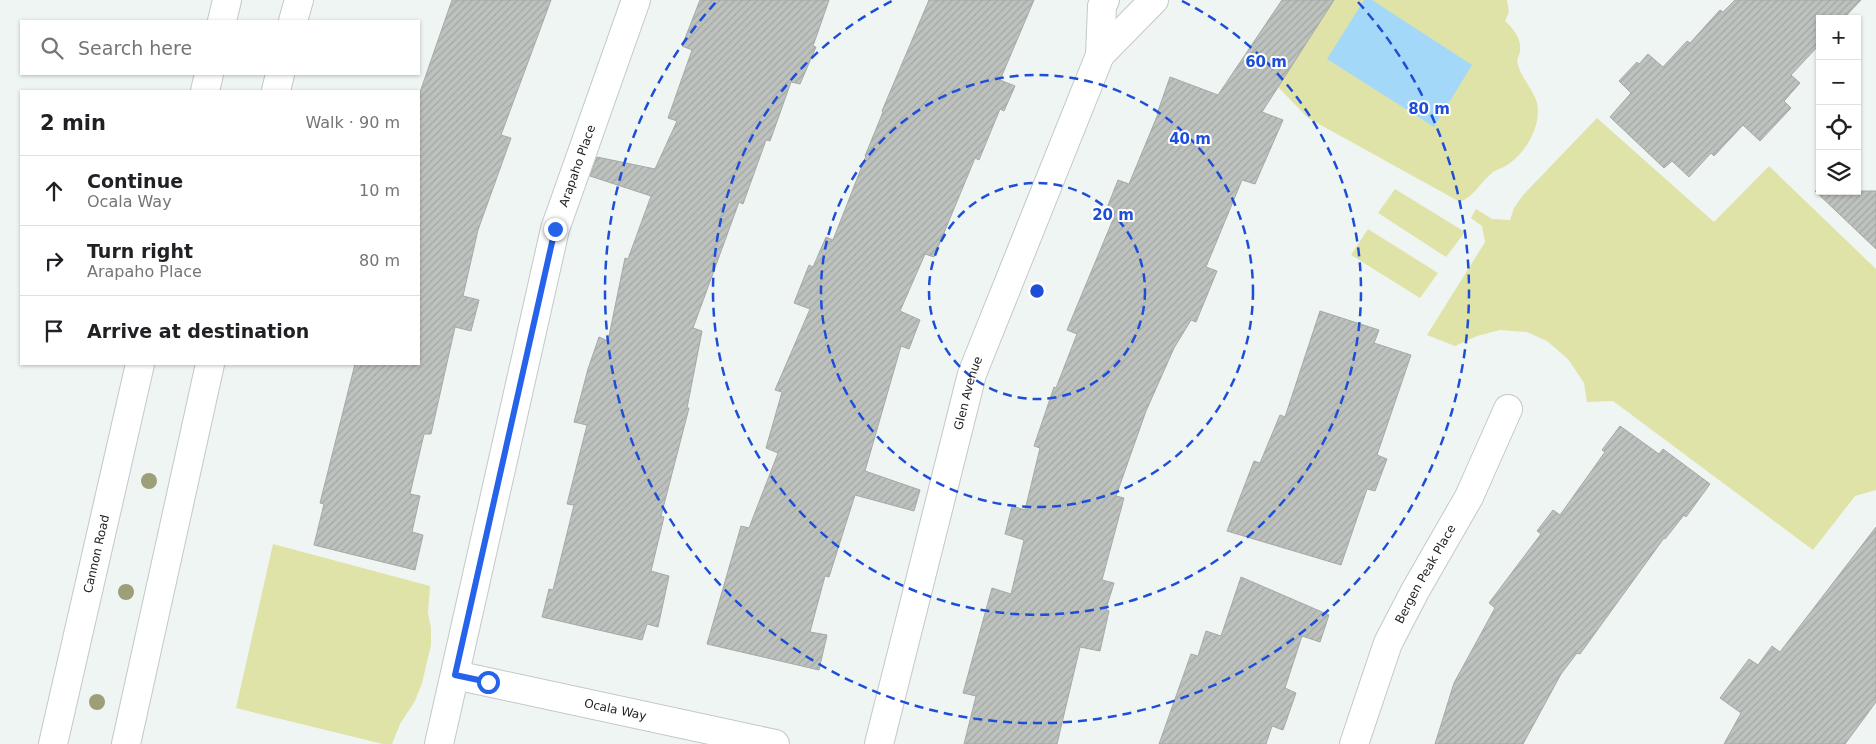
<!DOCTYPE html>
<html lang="en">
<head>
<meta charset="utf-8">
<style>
  body { margin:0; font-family:"DejaVu Sans",sans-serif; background:#f2f2f2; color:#202124 }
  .controls { position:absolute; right:15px; top:15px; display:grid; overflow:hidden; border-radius:0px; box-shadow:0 1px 4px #0004 }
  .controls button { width:45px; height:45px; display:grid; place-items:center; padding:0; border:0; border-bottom:1px solid #e0e0e0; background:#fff; color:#202124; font:25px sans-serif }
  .stop { position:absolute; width:15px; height:15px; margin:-11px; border:4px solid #2563eb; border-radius:50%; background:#fff }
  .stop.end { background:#2563eb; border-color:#fff; box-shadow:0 1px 5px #0008 }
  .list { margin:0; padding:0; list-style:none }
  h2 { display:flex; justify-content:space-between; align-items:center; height:65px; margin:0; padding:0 20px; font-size:21px }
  h2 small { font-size:16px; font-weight:400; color:#757577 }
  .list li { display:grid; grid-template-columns:32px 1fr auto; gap:15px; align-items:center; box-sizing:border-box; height:70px; padding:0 20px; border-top:1px solid #e0e0e0 }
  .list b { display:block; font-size:19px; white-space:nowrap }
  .list p { margin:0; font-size:16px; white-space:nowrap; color:#757577 }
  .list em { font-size:16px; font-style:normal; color:#757577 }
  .icon { flex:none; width:28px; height:28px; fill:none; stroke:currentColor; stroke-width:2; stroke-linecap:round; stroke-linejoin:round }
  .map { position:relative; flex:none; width:1876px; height:744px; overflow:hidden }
  .search { position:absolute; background:#fff; box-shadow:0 1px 4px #0004; left:20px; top:20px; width:400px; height:55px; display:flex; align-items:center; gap:12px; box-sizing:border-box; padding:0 18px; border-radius:0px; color:#757577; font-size:19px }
  .panel { position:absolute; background:#fff; box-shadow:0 1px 4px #0004; left:20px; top:90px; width:400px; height:275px; border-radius:0px }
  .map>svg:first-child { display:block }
  .green { fill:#e0e3a8 }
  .water { fill:#a4d8f9 }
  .building { fill:url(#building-hatch); stroke:#a6aaa6 }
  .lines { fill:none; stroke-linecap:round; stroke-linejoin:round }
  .street-casing { stroke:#c2c9c7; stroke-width:30 }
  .primary-casing { stroke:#c2c9c7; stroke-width:30 }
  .street { stroke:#fff; stroke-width:28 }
  .primary { stroke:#fff; stroke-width:28 }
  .tree { fill:#9c9f78 }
  .route { stroke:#2563eb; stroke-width:6 }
  .ring { fill:none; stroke:#1d4ed8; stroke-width:2.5; stroke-dasharray:9 6 }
  .labels { text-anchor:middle; stroke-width:4; stroke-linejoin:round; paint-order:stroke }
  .street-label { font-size:12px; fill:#222423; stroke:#fff }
  .centre { fill:#1d4ed8; stroke:#fff; stroke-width:2.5 }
  .ring-label { font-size:15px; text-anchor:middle; font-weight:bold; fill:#1d4ed8; stroke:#fff; stroke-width:4; stroke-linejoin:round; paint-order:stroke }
</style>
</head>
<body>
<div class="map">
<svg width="1876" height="744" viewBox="0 0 1876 744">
  <defs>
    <pattern id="building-hatch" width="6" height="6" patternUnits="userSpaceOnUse" patternTransform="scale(1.25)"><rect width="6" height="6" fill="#bec2be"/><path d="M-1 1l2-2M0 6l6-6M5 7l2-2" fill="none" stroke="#a3a7a3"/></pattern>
  </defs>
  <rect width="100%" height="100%" fill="#eef5f3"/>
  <path class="green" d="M 1282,0 L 1507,0 L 1509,12 L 1505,21 C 1513,28 1522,39 1520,51 C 1519,57 1516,59 1518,65 C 1522,79 1533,89 1537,103 C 1542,125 1526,153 1507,165 C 1503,168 1498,169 1493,172 C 1481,181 1475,196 1460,202 L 1308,118 L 1278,87 Z
    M 1597,118 L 1714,222 L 1769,166 L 1876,269 L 1876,490 L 1855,496 L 1813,550 L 1613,401 L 1587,402 L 1584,383 L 1568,359 L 1547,341 L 1527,332 L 1500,330 L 1477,336 L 1455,346 L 1427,335 L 1485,242 L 1482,226 L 1471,218 L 1476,209 L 1492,219 L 1510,220 L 1514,208 L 1523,195 Z
    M 1395,189 L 1465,232 L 1446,257 L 1378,213 Z
    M 1368,229 L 1438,273 L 1420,298 L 1351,255 Z
    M 273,544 L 430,586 L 428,613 L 431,628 L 431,645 L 422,683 L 415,701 L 400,724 L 392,744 L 383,744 L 236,708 Z"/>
  <path class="water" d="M 1364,0 L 1372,0 L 1472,65 L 1434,127 L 1327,59 Z"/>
  <path class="building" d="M 452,0 L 551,0 L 501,135 L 511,138 L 478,230 L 463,296 L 479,300 L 471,331 L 455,327 L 431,434 L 424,434 L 410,494 L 420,496 L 412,532 L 423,535 L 415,570 L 314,545 L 324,504 L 320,503 L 355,364 L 419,364 L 419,95 Z
    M 700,0 L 829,0 L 813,46 L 816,47 L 800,84 L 791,82 L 770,141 L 766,140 L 743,204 L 739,202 L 693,328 L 702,331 L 687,408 L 689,408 L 661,516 L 664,517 L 651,571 L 669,576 L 658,627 L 647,624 L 642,640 L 542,617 L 549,589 L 553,590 L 574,505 L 567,504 L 587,425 L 574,422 L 588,369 L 599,337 L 608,341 L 625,258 L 628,259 L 651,196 L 590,176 L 597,157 L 655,169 L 677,121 L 668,118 L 692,50 L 682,46 Z
    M 929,0 L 1034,0 L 1000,80 L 1015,86 L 1004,111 L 1000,109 L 979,160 L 975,158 L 934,257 L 925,254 L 900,311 L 920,320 L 909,349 L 901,346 L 865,471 L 920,490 L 914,511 L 855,495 L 829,577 L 825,576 L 810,632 L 827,635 L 819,670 L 707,644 L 741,526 L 749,528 L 778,453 L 766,448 L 782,392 L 775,390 L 810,309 L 794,303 L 809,265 L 813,267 L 826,237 L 833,240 L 866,156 L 865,156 L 883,112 L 882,111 Z
    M 1282,0 L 1334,0 L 1262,112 L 1283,120 L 1255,184 L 1242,180 L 1206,267 L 1217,271 L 1196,322 L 1191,320 L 1174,348 L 1146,411 L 1116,496 L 1124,498 L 1102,580 L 1114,583 L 1106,609 L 1109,611 L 1100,651 L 1080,647 L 1057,744 L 964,744 L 976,696 L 963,693 L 992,588 L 1011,594 L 1024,540 L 1005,534 L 1012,506 L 1025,510 L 1040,448 L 1034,446 L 1054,387 L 1056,388 L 1077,334 L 1067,330 L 1114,217 L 1105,213 L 1118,180 L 1129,184 L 1158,114 L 1157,114 L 1170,77 L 1218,95 Z
    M 1735,0 L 1861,0 L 1843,19 L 1820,19 L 1820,44 L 1791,75 L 1800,83 L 1784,101 L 1791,108 L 1760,141 L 1743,125 L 1714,156 L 1711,153 L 1689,177 L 1672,161 L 1664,168 L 1610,117 L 1631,93 L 1619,81 L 1637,62 L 1639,64 L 1648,54 L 1663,67 L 1687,41 L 1690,43 L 1720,10 L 1723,12 Z
    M 1815,191 L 1876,191 L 1876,249 Z
    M 1320,311 L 1379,330 L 1374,343 L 1411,355 L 1377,455 L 1387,459 L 1375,491 L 1367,489 L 1341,565 L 1227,531 L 1254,461 L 1260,463 L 1280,415 L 1285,417 Z
    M 1620,426 L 1659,454 L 1663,449 L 1710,484 L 1686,517 L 1684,515 L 1665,539 L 1664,538 L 1580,654 L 1577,653 L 1561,674 L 1523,744 L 1435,744 L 1454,683 L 1495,608 L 1489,603 L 1541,534 L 1537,531 L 1553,510 L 1560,515 L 1605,452 L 1602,450 Z
    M 1876,527 L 1876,702 L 1845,744 L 1724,744 L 1741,713 L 1720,698 L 1749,659 L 1758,665 L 1772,646 L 1780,652 Z
    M 1241,577 L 1329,615 L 1320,642 L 1302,636 L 1285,688 L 1296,693 L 1283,730 L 1272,726 L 1266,744 L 1159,744 L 1191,654 L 1198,656 L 1206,631 L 1221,636 Z"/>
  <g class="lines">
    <g class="street-casing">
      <g id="street">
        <path d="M 1100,55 L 1154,0"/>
        <path id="s1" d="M 455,675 L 775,744"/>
        <path id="s2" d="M 439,744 L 555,229 L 636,0"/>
        <path id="s3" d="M 879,744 L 972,374 L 1100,55 L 1102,6 L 1105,0"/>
        <path id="s4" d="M 1354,744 L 1388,643 L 1415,591 L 1469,497 L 1508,409"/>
      </g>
    </g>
    <g class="primary-casing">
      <g id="primary">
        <path d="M 222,21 L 227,0"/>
        <path d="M 293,21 L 299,0"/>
        <path d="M 205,91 L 209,74"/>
        <path d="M 276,91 L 280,74"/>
        <path id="s5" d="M 53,744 L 140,364"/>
        <path d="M 126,744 L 210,364"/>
      </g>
    </g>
    <use href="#street" class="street"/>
    <use href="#primary" class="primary"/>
  </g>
  <g class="tree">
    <circle cx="149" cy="481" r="8"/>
    <circle cx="126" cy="592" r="8"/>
    <circle cx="97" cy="702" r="8"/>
  </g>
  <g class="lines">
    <path class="route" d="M 488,682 L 455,675 L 555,229"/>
  </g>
  <g class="ring">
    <circle cx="1037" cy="291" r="108"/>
    <circle cx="1037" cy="291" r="216"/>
    <path d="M1182 1A324 324 0 1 1 892 1"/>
    <path d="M1358 2A432 432 0 1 1 716 2"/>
  </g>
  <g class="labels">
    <g class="street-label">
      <text dy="4" stroke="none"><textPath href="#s2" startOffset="595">Arapaho Place</textPath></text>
      <text dy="4" stroke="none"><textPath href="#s3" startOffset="362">Glen Avenue</textPath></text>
      <text dy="4" stroke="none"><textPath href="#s5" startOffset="195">Cannon Road</textPath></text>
      <text dy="4" stroke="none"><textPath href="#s4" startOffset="185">Bergen Peak Place</textPath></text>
      <text dy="4" stroke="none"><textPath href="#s1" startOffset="164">Ocala Way</textPath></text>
    </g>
  </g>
  <circle cx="1037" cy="291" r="8" class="centre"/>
  <g class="ring-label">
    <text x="1266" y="67">60 m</text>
    <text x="1429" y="114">80 m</text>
    <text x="1190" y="144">40 m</text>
    <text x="1113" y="220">20 m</text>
  </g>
</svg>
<div class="controls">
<button>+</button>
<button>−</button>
<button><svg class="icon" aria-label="locate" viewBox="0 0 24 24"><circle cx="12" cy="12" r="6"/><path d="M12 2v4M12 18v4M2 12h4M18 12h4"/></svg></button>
<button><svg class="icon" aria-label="layers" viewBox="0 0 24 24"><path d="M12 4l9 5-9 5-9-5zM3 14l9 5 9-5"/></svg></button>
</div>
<div class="stop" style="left:488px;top:682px"></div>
<div class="stop end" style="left:555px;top:229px"></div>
<div class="search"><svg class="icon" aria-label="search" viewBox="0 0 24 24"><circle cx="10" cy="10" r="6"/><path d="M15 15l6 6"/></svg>Search here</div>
<section class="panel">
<h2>2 min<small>Walk · 90 m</small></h2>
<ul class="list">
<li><svg class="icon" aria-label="ahead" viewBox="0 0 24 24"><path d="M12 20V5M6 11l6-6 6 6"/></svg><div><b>Continue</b><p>Ocala Way</p></div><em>10 m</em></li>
<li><svg class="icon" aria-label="right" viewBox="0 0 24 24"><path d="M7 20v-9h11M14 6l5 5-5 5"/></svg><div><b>Turn right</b><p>Arapaho Place</p></div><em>80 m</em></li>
<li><svg class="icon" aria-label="arrive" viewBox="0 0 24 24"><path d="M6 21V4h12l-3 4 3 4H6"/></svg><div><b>Arrive at destination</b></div></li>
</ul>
</section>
</div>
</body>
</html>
